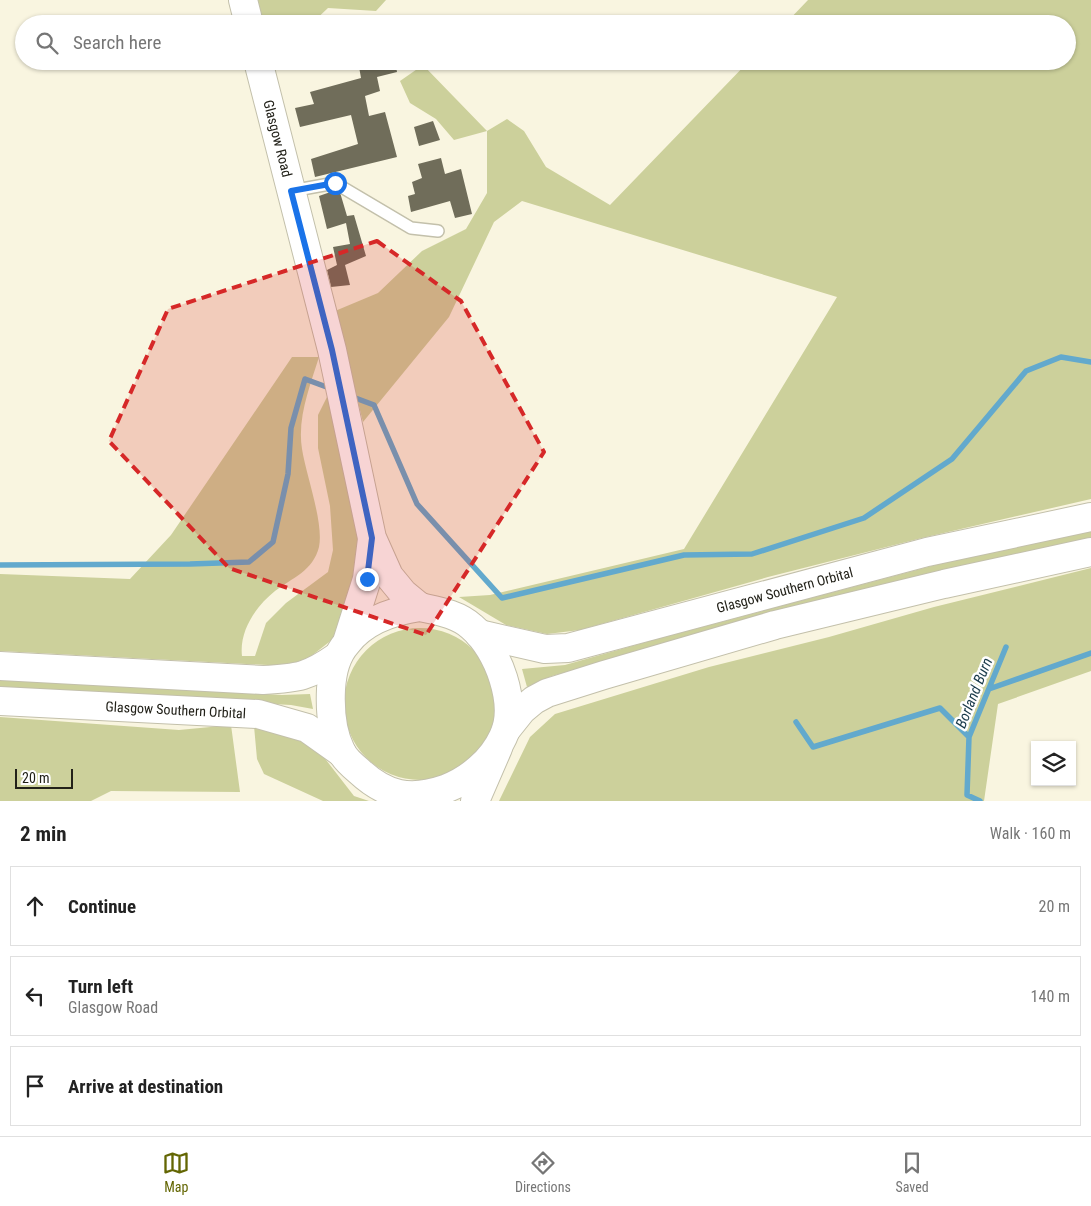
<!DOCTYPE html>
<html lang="en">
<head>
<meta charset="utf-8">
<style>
  body { margin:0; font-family:"Roboto Condensed",sans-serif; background:#f6f6f6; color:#222 }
  .controls { position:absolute; right:15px; bottom:15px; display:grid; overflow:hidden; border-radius:0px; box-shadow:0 1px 4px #0004 }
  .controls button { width:45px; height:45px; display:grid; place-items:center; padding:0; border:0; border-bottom:1px solid #e0e0e0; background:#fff; color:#222; font:25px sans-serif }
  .scale { position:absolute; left:15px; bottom:12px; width:58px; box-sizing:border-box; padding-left:5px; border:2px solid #222119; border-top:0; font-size:14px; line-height:18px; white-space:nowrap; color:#222119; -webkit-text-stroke:4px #fff; paint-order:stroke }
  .stop { position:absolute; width:15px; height:15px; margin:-11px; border:4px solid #1a73e8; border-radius:50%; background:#fff }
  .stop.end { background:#1a73e8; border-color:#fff; box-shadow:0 1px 5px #0008 }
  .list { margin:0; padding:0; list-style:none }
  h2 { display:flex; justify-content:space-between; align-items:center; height:65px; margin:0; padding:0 20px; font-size:21px }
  h2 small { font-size:16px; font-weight:400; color:#767676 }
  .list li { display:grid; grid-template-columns:32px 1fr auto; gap:15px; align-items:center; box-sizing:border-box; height:80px; margin:0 10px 10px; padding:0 10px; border:1px solid #e0e0e0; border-radius:0px }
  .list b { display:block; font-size:19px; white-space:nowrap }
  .list p { margin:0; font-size:16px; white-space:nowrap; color:#767676 }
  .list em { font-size:16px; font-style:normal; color:#767676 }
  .icon { flex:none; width:28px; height:28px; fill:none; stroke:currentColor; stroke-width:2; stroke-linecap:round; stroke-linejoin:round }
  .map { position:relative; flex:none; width:1091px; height:801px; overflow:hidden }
  .search { position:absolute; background:#fff; box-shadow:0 1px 4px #0004; left:15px; right:15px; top:15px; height:55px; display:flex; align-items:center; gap:12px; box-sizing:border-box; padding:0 18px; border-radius:28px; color:#767676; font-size:19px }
  .sheet { height:335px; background:#fff }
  nav { display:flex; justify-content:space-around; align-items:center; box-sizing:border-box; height:70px; border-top:1px solid #e0e0e0; background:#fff; font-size:14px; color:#767676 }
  nav a { display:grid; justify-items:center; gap:2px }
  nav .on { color:#636603 }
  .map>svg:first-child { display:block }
  .green { fill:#ccd09b }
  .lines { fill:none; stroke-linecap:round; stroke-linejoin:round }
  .stream { stroke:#62a9cd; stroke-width:5.5 }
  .building { fill:#706d5a }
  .service-casing { stroke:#c3c0ab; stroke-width:14 }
  .secondary-casing { stroke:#c3c0ab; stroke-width:30 }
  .trunk-casing { stroke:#c3c0ab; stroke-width:30 }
  .service { stroke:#fff; stroke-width:11 }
  .secondary { stroke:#fff; stroke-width:28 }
  .trunk { stroke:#fff; stroke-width:28 }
  .route { stroke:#1a73e8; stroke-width:6 }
  .marked { fill:#d62828; fill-opacity:0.2; stroke:#d62828; stroke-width:4; stroke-dasharray:10 6; stroke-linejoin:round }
  .labels { text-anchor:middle; stroke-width:5; stroke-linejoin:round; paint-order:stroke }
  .street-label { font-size:14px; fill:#222119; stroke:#fff }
  .water-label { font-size:15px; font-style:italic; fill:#183949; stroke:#fff }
</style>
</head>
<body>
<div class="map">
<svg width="1091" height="801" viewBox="0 0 1091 801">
  <rect width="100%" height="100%" fill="#f9f5e0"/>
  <path class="green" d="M 256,0 L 386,0 L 376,11 L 328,8 L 311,24 L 262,24 Z
    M 808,0 L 1091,0 L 1091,499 L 922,538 L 768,577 L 580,630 L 547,634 L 506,625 L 459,597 L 490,595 L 684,549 L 837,297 L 522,201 L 494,222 L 449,317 L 363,422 L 335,311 L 378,293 L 422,251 L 466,229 L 487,193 L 487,131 L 454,140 L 436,119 L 410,103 L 400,81 L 423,65 L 487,131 L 507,119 L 524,131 L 546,167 L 610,205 L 749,61 L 1067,61 L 1067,24 L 785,24 Z
    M 292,357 L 319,357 C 310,386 297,418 302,449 C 306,475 324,523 319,547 C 313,571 292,578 275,591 C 256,606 239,631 242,656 L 255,656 L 266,623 L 286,603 L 328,572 L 333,550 L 330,506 L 318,448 L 318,415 L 328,395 L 360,514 L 359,573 L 350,608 L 333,639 L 310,657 L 286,666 L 0,651 L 0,574 L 130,579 L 171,535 Z
    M 1091,530 L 1091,538 L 799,607 L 552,676 L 527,687 L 522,669 L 565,665 L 653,640 L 1018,543 Z
    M 1091,568 L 1091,671 L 998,704 L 984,801 L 499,801 L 530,737 L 555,714 L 709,667 L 829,637 L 934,607 Z
    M344 704a76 76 0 1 1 152 0a76 76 0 1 1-152 0Z
    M 0,678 L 282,695 L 310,694 L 313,709 L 291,705 L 0,689 Z
    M 0,717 L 179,730 L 231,725 L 240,792 L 111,791 L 91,801 L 0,801 Z
    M 254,726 L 298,736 L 323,756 L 354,796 L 369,801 L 323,801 L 264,774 L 257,759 Z"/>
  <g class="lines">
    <path class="stream" d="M 350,396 L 374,405 L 417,504 L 502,598 L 684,555 L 752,554 L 864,518 L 952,459 L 1026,371 L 1061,357 L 1091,362
      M 0,565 L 190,564 L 249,562 L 273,542 L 288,474 L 291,428 L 305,379 L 332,389
      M 989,689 L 1091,653
      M 796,722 L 813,747 L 940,708 L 969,737
      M 980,801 L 967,795 L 969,737 L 1006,647"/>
  </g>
  <path class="building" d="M 326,15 L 340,24 L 318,24 Z
    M 358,61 L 395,61 L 397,72 L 377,77 L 380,91 L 365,96 L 369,116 L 385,112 L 397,157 L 315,177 L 311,159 L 358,144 L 351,115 L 300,127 L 295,108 L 314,104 L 310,92 L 361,78 Z
    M 433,121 L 440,140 L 419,146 L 414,127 Z
    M 441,158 L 445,174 L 461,169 L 472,214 L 455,218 L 450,201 L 411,212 L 408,196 L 415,194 L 412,182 L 422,178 L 418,164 Z
    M 339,189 L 347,216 L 354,215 L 366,256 L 345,265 L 350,285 L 331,287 L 327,270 L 337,265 L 333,247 L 350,244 L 346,223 L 327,229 L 319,196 Z"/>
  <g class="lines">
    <g class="service-casing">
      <path id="service" d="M 291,191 L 335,183 L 411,228 L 438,231"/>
    </g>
    <g class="secondary-casing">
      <g id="secondary">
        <path d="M 243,0 L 249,24"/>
        <path id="s1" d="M 258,61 L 332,350 L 372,538 L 389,576 L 403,593 L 420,607"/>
        <path d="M 347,642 L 367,579 L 372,539"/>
        <path d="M 475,801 L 498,748"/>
      </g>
    </g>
    <g class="trunk-casing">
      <g id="trunk">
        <path d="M 420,607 C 438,611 458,614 472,627 C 498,649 519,705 503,737 C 492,761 469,780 445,789 C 410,801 386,796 359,771 C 353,766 344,758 341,751 C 332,733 330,709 331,689 C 332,673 336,655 347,643 C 364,621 393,611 420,607 Z"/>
        <path id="s2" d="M 479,634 L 545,649 L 568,648 L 927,552 L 1091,517"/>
        <path d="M 0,666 L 263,680 C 299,678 308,677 338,656"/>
        <path id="s3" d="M 0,701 L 258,714 L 307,728 L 342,753"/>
        <path d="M 506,730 L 522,710 L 534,700 L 547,693 L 604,675 L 775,625 L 944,584 L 1091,552"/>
      </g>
    </g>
    <use href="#service" class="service"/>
    <use href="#secondary" class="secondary"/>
    <use href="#trunk" class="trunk"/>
  </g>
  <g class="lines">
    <path class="route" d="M 335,183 L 291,191 L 332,350 L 372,538 L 367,579"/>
  </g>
  <path class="marked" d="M 377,241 L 461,301 L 544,452 L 426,635 L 229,568 L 109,441 L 168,309 Z"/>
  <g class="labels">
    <g class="street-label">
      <text dy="5" stroke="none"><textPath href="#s1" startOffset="80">Glasgow Road</textPath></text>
      <text dy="5" stroke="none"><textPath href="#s2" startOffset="315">Glasgow Southern Orbital</textPath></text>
      <text dy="5" stroke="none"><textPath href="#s3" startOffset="176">Glasgow Southern Orbital</textPath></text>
    </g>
    <g class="water-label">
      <text transform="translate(974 693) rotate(-68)" y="5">Borland Burn</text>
    </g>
  </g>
</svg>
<div class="controls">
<button><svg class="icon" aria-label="layers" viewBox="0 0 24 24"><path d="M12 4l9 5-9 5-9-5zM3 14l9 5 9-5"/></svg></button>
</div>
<div class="scale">20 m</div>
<div class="stop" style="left:335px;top:183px"></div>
<div class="stop end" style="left:367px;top:579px"></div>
<div class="search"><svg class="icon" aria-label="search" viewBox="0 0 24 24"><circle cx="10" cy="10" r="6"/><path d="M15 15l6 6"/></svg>Search here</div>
</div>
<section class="sheet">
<h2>2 min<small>Walk · 160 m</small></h2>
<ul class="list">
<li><svg class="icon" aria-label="ahead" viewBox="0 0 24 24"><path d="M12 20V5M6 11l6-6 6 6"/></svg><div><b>Continue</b></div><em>20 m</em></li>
<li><svg class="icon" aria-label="left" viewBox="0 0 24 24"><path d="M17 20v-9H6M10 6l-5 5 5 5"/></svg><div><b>Turn left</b><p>Glasgow Road</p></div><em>140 m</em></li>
<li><svg class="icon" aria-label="arrive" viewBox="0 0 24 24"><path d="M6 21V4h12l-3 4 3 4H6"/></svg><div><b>Arrive at destination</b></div></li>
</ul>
</section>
<nav>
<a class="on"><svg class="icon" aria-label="map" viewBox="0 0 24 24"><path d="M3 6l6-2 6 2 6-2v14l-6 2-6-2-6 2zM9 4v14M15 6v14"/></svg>Map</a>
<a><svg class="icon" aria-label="directions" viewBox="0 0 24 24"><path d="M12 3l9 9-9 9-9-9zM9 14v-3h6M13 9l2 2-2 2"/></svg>Directions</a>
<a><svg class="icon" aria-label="saved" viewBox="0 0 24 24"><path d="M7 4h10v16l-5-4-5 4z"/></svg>Saved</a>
</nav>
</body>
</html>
